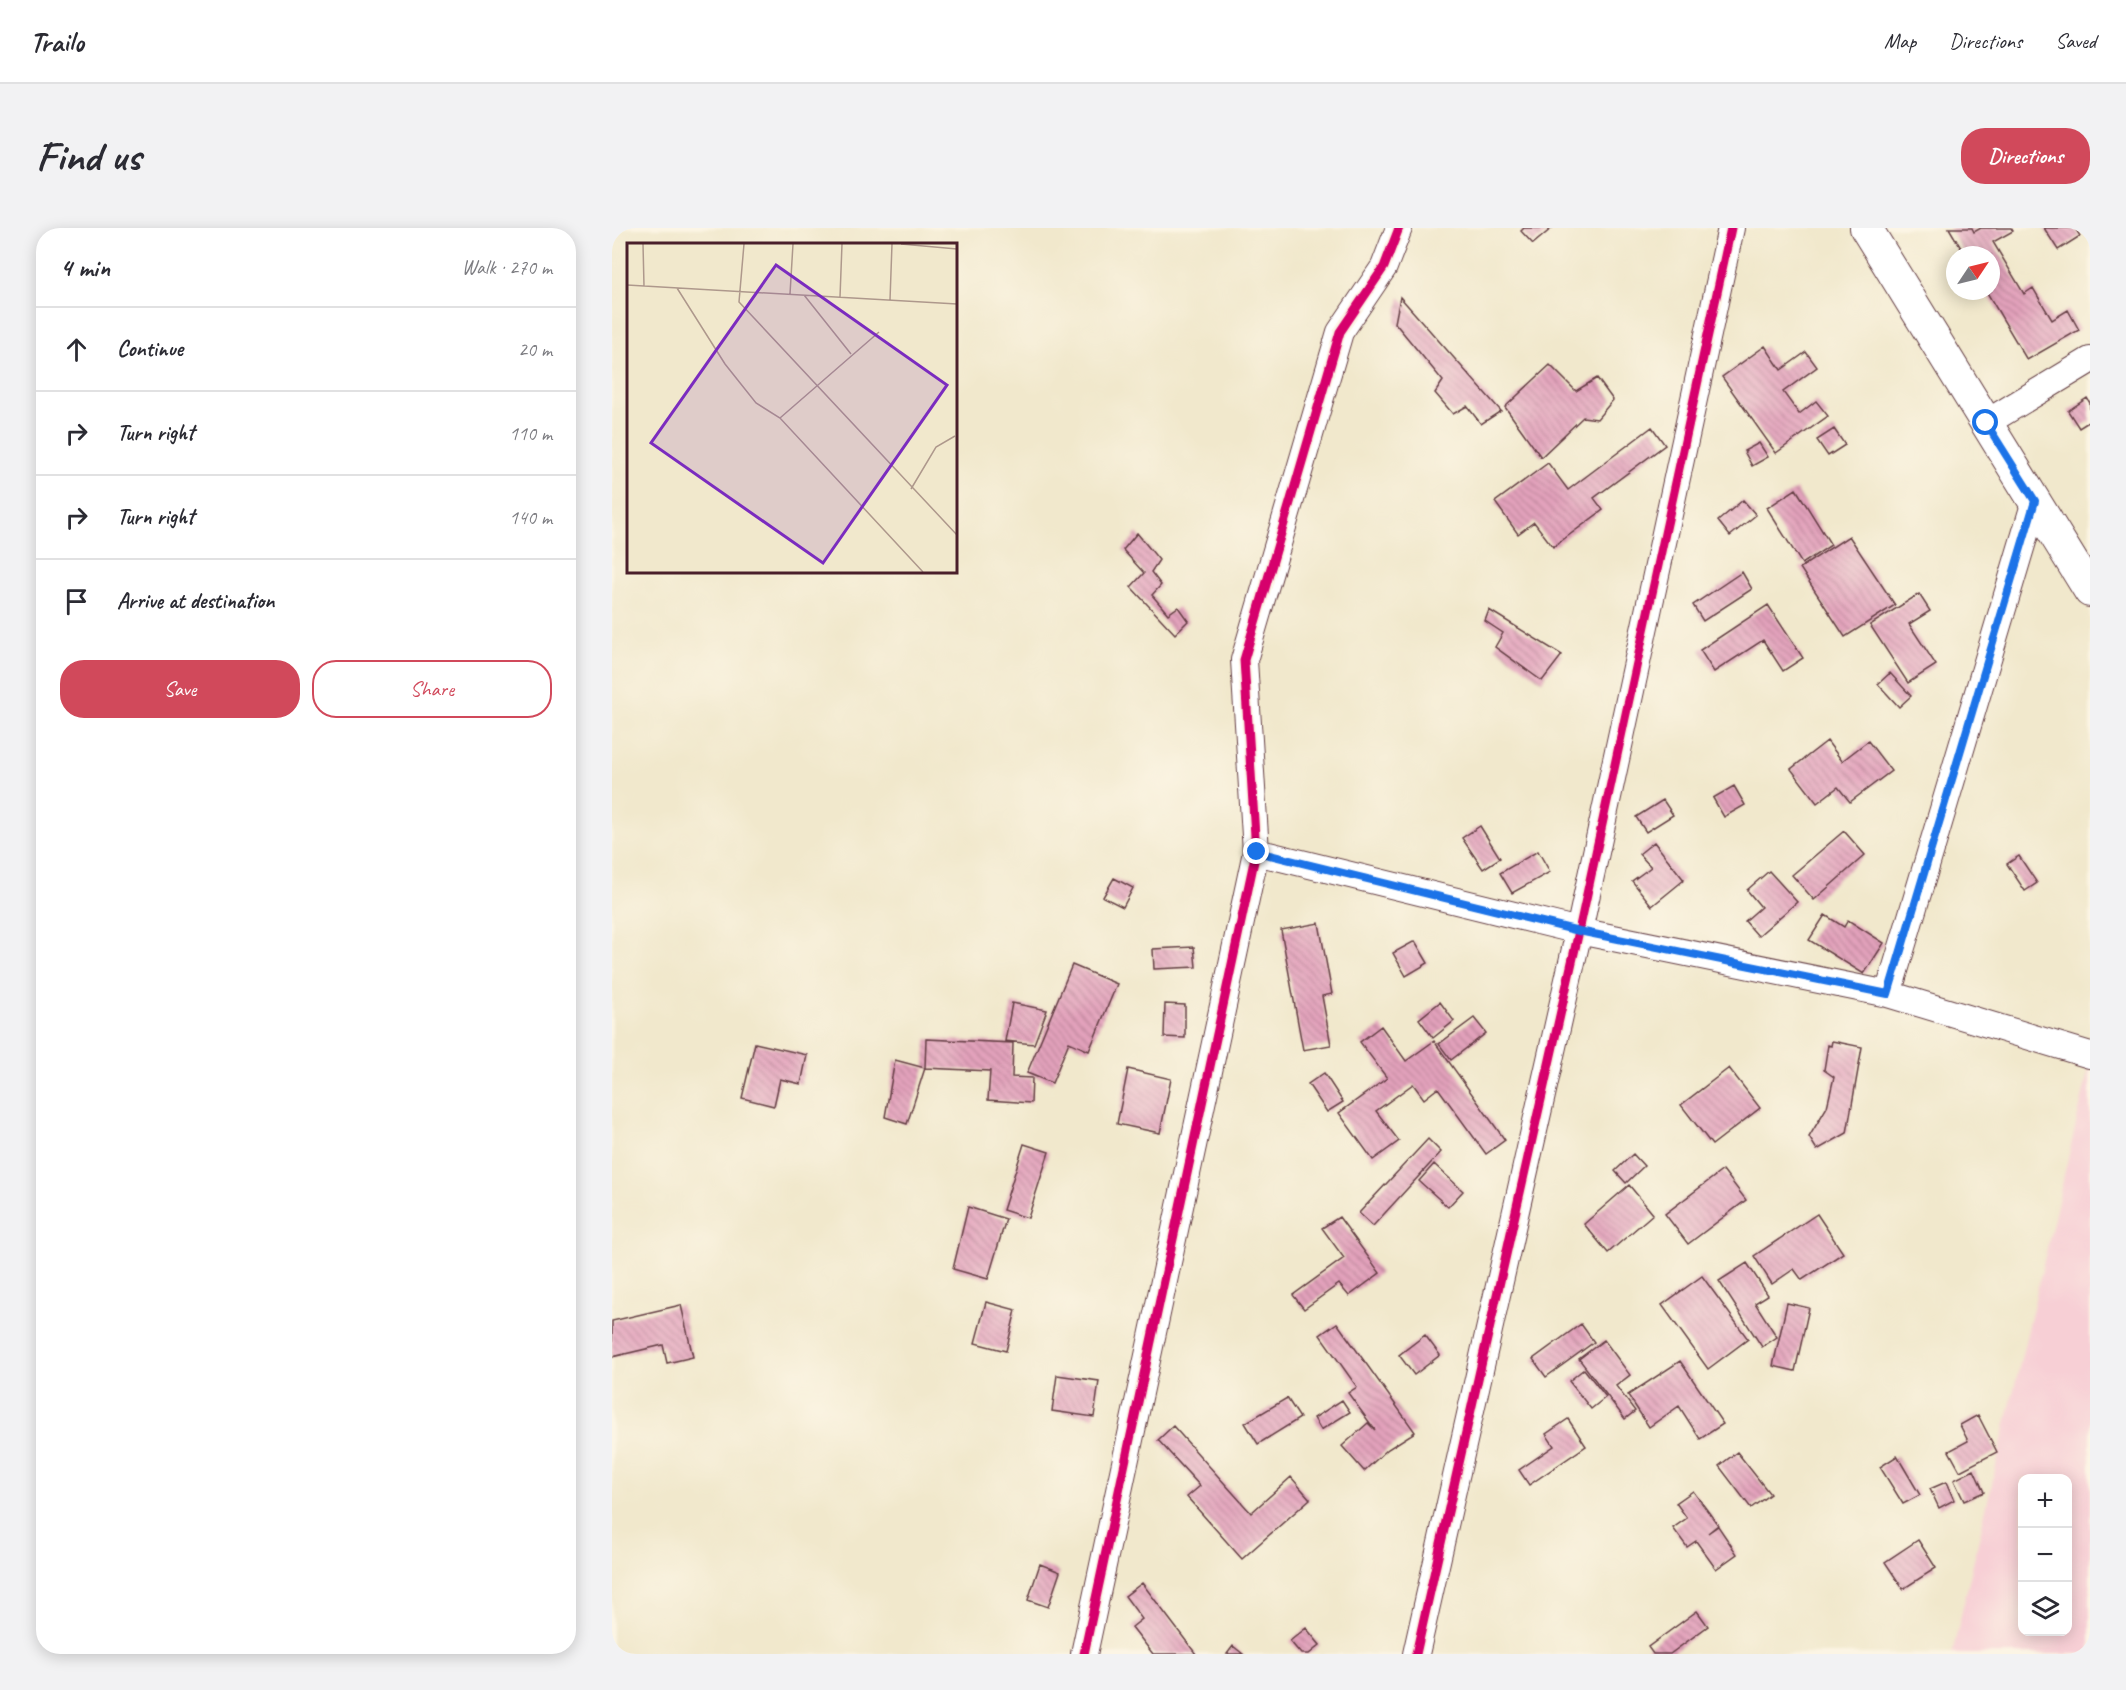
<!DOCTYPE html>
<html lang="en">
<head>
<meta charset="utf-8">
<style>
  body { margin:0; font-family:Caveat,sans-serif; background:#f2f2f3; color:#2b2b33 }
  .controls { position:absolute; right:18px; bottom:18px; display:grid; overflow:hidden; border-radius:12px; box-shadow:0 3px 15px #0003 }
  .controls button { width:54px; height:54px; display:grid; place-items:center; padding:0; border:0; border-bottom:2px solid #e1e1e2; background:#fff; color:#2b2b33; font:30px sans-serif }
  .compass { position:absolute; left:1334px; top:18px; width:54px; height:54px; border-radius:50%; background:#fff; box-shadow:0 3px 15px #0003; rotate:55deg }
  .stop { position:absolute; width:18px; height:18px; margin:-14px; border:4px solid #1a73e8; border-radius:50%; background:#fff }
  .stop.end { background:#1a73e8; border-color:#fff; box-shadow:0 2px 6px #0008 }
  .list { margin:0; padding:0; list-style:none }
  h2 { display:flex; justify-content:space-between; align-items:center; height:78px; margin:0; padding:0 24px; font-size:26px }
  h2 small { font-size:20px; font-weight:400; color:#7c7c81 }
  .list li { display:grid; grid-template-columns:39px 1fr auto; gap:18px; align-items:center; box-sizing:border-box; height:84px; padding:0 24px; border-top:2px solid #e1e1e2 }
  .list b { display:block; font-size:22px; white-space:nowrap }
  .list em { font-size:20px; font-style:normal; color:#7c7c81 }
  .actions { display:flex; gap:12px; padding:18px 24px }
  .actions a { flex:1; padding:14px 0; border:2px solid #d1495b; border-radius:24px; text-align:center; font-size:21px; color:#d1495b }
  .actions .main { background:#d1495b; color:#fff }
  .icon { flex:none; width:33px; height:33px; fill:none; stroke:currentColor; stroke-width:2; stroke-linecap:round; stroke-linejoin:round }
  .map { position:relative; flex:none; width:1478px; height:1426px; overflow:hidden; border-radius:24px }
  header { display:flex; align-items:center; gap:36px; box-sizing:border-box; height:84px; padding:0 30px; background:#fff; border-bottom:2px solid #e1e1e2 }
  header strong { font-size:28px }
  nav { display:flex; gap:33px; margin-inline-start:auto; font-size:21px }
  .intro { display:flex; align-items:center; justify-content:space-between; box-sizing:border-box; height:144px; padding:0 36px }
  h1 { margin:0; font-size:42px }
  .button { padding:15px 27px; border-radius:24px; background:#d1495b; color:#fff; font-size:21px; font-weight:700 }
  main { display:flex; gap:36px; padding:0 36px }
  aside { flex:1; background:#fff; border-radius:24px; box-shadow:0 3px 15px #0003 }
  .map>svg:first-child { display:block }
  .built { fill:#f7cfd5; fill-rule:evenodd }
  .building { fill:url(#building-back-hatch) }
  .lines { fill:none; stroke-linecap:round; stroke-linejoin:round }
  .minor-casing { stroke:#633d43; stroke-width:28 }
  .tertiary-casing { stroke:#633d43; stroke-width:34 }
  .minor { stroke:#fff; stroke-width:26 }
  .tertiary { stroke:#fff; stroke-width:32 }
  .cycleway-casing { stroke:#fcf5e5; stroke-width:13 }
  .cycleway { stroke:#d6006c; stroke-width:9 }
  .route { stroke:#1a73e8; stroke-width:8 }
  .inset-road { fill:none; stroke:#ae988c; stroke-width:1.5 }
  .view { fill:#7b2cbf; fill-opacity:0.15; stroke:#7b2cbf; stroke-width:3 }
  .inset-edge { fill:none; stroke:#4a1f2b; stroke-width:3 }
</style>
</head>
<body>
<header>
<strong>Trailo</strong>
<nav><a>Map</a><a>Directions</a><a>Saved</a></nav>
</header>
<div class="intro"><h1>Find us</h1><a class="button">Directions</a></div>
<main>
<aside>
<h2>4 min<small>Walk · 270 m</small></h2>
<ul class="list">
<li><svg class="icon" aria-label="ahead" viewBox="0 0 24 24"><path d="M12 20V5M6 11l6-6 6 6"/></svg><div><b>Continue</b></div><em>20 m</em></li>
<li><svg class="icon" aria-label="right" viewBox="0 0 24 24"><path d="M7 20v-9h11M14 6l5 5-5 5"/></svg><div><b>Turn right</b></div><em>110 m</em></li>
<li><svg class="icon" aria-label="right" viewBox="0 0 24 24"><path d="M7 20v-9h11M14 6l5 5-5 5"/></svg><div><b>Turn right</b></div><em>140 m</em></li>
<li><svg class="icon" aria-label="arrive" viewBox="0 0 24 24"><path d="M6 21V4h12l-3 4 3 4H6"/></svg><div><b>Arrive at destination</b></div></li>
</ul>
<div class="actions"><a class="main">Save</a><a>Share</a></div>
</aside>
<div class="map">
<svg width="1478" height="1426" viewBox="0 0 1478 1426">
  <defs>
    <pattern id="building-back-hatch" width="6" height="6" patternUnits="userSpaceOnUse" patternTransform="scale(1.5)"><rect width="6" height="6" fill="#e3a2bc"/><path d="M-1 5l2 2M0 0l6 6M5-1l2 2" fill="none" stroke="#ba8399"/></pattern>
  </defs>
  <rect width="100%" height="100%" fill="#fcf5e5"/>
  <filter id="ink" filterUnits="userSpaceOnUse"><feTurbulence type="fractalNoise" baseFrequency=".0167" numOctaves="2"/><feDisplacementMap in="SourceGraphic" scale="12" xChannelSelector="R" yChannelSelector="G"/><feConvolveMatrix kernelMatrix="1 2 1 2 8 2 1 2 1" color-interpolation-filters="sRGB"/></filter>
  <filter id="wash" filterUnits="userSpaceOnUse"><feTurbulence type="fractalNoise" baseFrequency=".008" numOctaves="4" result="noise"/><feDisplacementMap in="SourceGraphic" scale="24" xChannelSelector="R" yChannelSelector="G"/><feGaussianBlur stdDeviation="1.35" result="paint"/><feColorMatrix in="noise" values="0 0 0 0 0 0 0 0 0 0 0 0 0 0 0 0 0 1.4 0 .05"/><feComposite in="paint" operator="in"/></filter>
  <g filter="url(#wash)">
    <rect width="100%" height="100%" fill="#f1e8cc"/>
    <path class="built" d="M 1478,836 L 1478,1426 L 1340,1426 ZM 1410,1250 L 1456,1250 L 1456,1404 L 1410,1404 Z"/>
    <g id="blocks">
      <path class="building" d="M 912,0 L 940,0 L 921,16 L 909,3 Z
        M 1337,0 L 1360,0 L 1362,4 L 1369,0 L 1399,0 L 1401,3 L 1381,14 L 1412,66 L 1421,60 L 1440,92 L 1456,82 L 1467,102 L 1415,132 L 1374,63 L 1379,63 L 1379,27 L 1353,27 Z
        M 1432,0 L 1463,0 L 1468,8 L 1446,22 Z
        M 788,69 L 889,183 L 869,196 L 855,178 L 841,186 L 823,165 L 831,153 L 783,95 Z
        M 1153,118 L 1169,142 L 1194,124 L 1205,139 L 1171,164 L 1187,186 L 1204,173 L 1216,188 L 1164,225 L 1110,149 Z
        M 938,137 L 964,163 L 985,150 L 1001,172 L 985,191 L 971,189 L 929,229 L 893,179 Z
        M 1475,170 L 1478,175 L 1478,193 L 1467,200 L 1456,183 Z
        M 1040,199 L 1053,217 L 982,270 L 991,282 L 941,319 L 922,294 L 906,306 L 883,274 L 936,235 L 956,262 Z
        M 1222,201 L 1233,217 L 1216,228 L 1205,212 Z
        M 1147,215 L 1156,229 L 1140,238 L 1132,223 Z
        M 1184,261 L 1219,317 L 1190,336 L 1155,280 Z
        M 1131,272 L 1144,287 L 1118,308 L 1106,293 Z
        M 525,305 L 547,332 L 539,344 L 549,357 L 540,367 L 556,386 L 566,379 L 576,393 L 563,406 L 519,359 L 532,345 L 511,322 Z
        M 1237,308 L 1283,377 L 1233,409 L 1188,340 Z
        M 1130,344 L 1140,361 L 1091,393 L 1081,377 Z
        M 1307,366 L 1318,383 L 1297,396 L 1324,437 L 1296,455 L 1258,397 Z
        M 1156,377 L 1191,430 L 1171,443 L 1151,412 L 1102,444 L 1088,422 Z
        M 877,382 L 950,427 L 930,453 L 883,419 L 891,405 L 873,393 Z
        M 1278,445 L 1299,468 L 1287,479 L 1266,456 Z
        M 1215,513 L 1230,533 L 1256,513 L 1279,543 L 1238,574 L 1226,559 L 1205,575 L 1179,541 Z
        M 1122,558 L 1133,577 L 1112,589 L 1101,570 Z
        M 1051,572 L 1061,587 L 1034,604 L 1024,589 Z
        M 868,598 L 888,630 L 871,641 L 850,610 Z
        M 1232,603 L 1253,627 L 1202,672 L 1180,647 Z
        M 1042,614 L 1072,652 L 1040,678 L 1020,653 L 1039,639 L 1027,626 Z
        M 926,623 L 938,644 L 900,665 L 888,645 Z
        M 1407,628 L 1425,655 L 1413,663 L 1395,636 Z
        M 1157,643 L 1185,674 L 1146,708 L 1133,693 L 1149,679 L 1135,662 Z
        M 502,650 L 521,660 L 511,679 L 491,669 Z
        M 1213,687 L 1232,699 L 1236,692 L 1272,715 L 1252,746 L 1197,712 Z
        M 707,695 L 720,766 L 710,768 L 719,817 L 691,822 L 669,702 Z
        M 803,713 L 816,735 L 794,748 L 781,725 Z
        M 582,719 L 584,739 L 542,741 L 541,721 Z
        M 460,737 L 505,756 L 477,823 L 457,814 L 440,855 L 415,845 Z
        M 828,774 L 842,793 L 821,810 L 807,791 Z
        M 400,775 L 435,782 L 422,816 L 393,813 Z
        M 553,776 L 573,777 L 573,810 L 552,809 Z
        M 862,790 L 874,805 L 839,832 L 827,816 Z
        M 769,798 L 794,833 L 822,813 L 893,912 L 874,926 L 826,860 L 812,871 L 801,856 L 764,883 L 787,913 L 761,932 L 727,885 L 775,850 L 748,814 Z
        M 314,811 L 401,815 L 400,849 L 420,850 L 419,875 L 376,872 L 378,843 L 313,840 Z
        M 1220,813 L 1250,819 L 1235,905 L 1205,922 L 1197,909 L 1215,879 L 1222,849 L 1212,842 L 1216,817 L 1219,818 Z
        M 143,815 L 195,827 L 189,856 L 168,851 L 162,878 L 130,870 Z
        M 283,832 L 313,840 L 295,896 L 273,889 Z
        M 1117,840 L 1148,880 L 1100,917 L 1069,877 Z
        M 516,841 L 559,851 L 548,905 L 505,896 Z
        M 712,845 L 731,874 L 715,884 L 696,856 Z
        M 816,911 L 829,924 L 761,998 L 747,985 Z
        M 412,916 L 437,924 L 416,990 L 391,982 Z
        M 1021,926 L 1032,938 L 1014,955 L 1003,943 Z
        M 822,936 L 851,963 L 836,979 L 807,953 Z
        M 1111,942 L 1134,972 L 1076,1016 L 1053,986 Z
        M 1017,957 L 1041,986 L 996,1025 L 972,996 Z
        M 356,979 L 394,991 L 376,1051 L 341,1041 Z
        M 1205,986 L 1231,1025 L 1190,1052 L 1182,1041 L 1160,1056 L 1142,1028 Z
        M 727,989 L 768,1045 L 737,1068 L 727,1056 L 692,1081 L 681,1067 L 732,1030 L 710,1000 Z
        M 1135,1035 L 1156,1067 L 1143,1075 L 1165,1109 L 1150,1119 L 1107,1053 Z
        M 1090,1048 L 1136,1111 L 1096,1141 L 1050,1077 Z
        M 374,1074 L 404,1082 L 394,1123 L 363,1115 Z
        M 1175,1075 L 1197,1080 L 1183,1143 L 1161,1138 Z
        M 69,1077 L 81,1129 L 55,1135 L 51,1117 L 0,1129 L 0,1093 Z
        M 725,1095 L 803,1204 L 776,1221 L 752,1243 L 730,1218 L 756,1195 L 763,1202 L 736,1165 L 745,1159 L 708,1107 Z
        M 969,1096 L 982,1114 L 934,1149 L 921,1131 Z
        M 813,1107 L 828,1127 L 802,1147 L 787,1127 Z
        M 992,1112 L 1018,1147 L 1004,1158 L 1023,1183 L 1013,1191 L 967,1131 Z
        M 1068,1133 L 1111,1196 L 1088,1211 L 1067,1178 L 1037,1199 L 1016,1167 Z
        M 972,1141 L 994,1169 L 979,1181 L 957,1153 Z
        M 445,1147 L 487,1153 L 482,1189 L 440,1183 Z
        M 675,1170 L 688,1190 L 646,1216 L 633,1195 Z
        M 730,1172 L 738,1184 L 709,1202 L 702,1190 Z
        M 1366,1187 L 1385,1224 L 1348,1243 L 1337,1223 L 1356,1213 L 1348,1197 Z
        M 956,1191 L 974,1218 L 917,1257 L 907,1242 L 942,1218 L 934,1206 Z
        M 561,1198 L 639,1285 L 679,1249 L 698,1271 L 630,1331 L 575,1269 L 588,1258 L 546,1212 Z
        M 1125,1224 L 1158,1266 L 1139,1280 L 1107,1238 Z
        M 1285,1228 L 1308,1267 L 1291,1276 L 1268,1239 Z
        M 1362,1242 L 1372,1264 L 1352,1273 L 1342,1252 Z
        M 1334,1254 L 1342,1272 L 1327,1280 L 1318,1261 Z
        M 1081,1263 L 1106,1297 L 1096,1305 L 1106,1298 L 1125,1326 L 1104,1341 L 1084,1313 L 1075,1319 L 1061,1300 L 1075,1290 L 1064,1275 Z
        M 1306,1312 L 1324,1340 L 1291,1361 L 1273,1334 Z
        M 428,1336 L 448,1344 L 436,1379 L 416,1372 Z
        M 530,1355 L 584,1426 L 541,1426 L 520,1399 L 530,1391 L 513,1368 Z
        M 1085,1383 L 1096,1398 L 1058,1426 L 1041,1426 L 1036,1419 Z
        M 694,1400 L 708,1417 L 697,1426 L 689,1426 L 678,1413 Z
        M 621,1418 L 631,1426 L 615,1426 Z"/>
    </g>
  </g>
  <g filter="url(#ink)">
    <use href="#blocks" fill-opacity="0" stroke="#633d43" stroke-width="1.5"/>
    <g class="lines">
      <g class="minor-casing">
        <path id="minor" d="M 1374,195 L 1478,132
          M 644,624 L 967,703 L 1276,766 L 1478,827
          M 1276,766 L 1423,273
          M 472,1426 L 644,624 L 632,432 L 728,104 L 772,39 L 787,0
          M 804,1426 L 967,703 L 1119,0"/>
      </g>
      <g class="tertiary-casing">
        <path id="tertiary" d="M 1254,0 L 1478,363"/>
      </g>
      <use href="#minor" class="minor"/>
      <use href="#tertiary" class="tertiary"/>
      <g class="cycleway-casing">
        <path id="cycleway" d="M 472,1426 L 644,624 L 632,432 L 728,104 L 772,39 L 787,0
          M 804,1426 L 967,703 L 1119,0"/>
      </g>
      <use href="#cycleway" class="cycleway"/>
    </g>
  </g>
  <g class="lines" filter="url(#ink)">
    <path class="route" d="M 645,624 L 967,703 L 1276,766 L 1423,273 L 1374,195"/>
  </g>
  <g transform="translate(15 15)">
    <rect width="330" height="330" fill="#f1e8cc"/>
    <path class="inset-road" d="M 16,1 L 17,43M 117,1 L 112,59 L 330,292M 274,1 L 330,6M 0,42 L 330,61M 50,45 L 98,121 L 129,160 L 153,175 L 296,329M 163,51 L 166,1M 177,52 L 224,111M 213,54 L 215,1M 263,57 L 265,1M 153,175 L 252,89M 284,246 L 309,204 L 328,193"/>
    <path class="view" d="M 149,22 L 320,142 L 196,320 L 24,200 Z"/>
    <rect width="330" height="330" class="inset-edge"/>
  </g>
</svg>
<div class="controls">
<button>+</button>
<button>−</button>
<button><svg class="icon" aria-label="layers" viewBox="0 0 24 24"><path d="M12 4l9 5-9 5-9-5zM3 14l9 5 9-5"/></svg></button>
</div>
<svg class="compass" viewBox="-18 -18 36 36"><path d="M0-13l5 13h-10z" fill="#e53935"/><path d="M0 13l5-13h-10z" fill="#7c7c81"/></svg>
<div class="stop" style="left:1374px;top:195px"></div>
<div class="stop end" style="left:645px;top:624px"></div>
</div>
</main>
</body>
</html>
